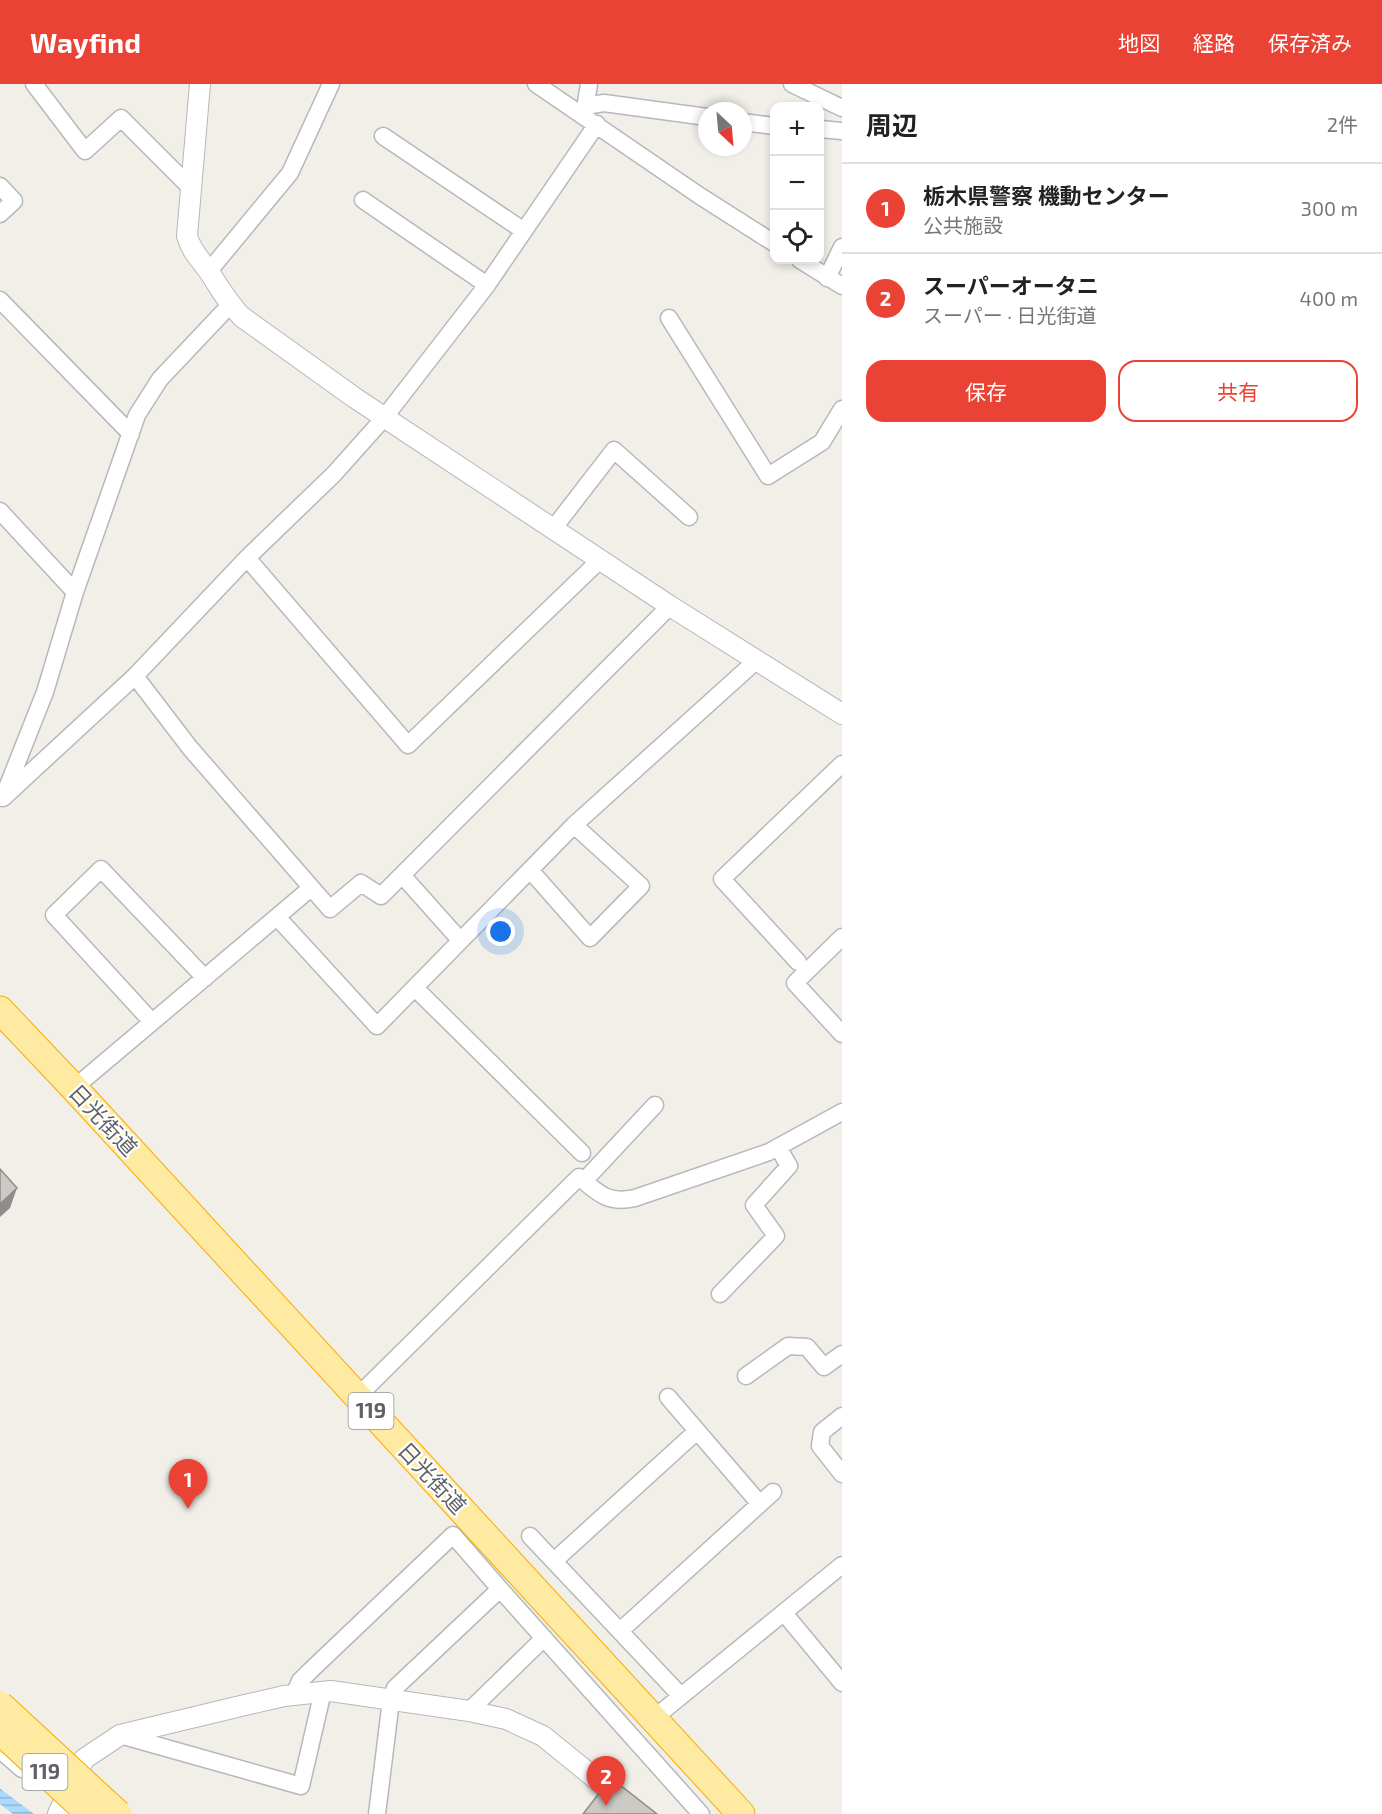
<!DOCTYPE html>
<html lang="ja">
<head>
<meta charset="utf-8">
<style>
  body { margin:0; font-family:"Exo 2","Noto Sans JP",sans-serif; background:#f6f6f6; color:#222 }
  .controls { position:absolute; right:18px; top:18px; display:grid; overflow:hidden; border-radius:12px; box-shadow:0 3px 9px #0003 }
  .controls button { width:54px; height:54px; display:grid; place-items:center; padding:0; border:0; border-bottom:2px solid #e0e0e0; background:#fff; color:#222; font:30px sans-serif }
  .compass { position:absolute; left:698px; top:18px; width:54px; height:54px; border-radius:50%; background:#fff; box-shadow:0 3px 9px #0003; rotate:154deg }
  .you { position:absolute; left:501px; top:848px; width:21px; height:21px; margin:-15px; border:4px solid #fff; border-radius:50%; background:#1a73e8; box-shadow:0 0 0 9px #1a73e833 }
  .badge { display:grid; place-items:center; width:39px; height:39px; border-radius:50%; background:#ea4335; color:#fff; font-size:20px; font-weight:700 }
  .pin { position:absolute; translate:-50% -50px; filter:drop-shadow(0 2px 3px #0008) }
  .pin::after { content:''; position:absolute; top:32px; width:21px; height:18px; background:inherit; clip-path:polygon(0 0,100% 0,50% 100%) }
  .list { margin:0; padding:0; list-style:none }
  h2 { display:flex; justify-content:space-between; align-items:center; height:78px; margin:0; padding:0 24px; font-size:26px }
  h2 small { font-size:20px; font-weight:400; color:#767676 }
  .list li { display:grid; grid-template-columns:39px 1fr auto; gap:18px; align-items:center; box-sizing:border-box; height:90px; padding:0 24px; border-top:2px solid #e0e0e0 }
  .list b { display:block; font-size:22px; white-space:nowrap }
  .list p { margin:0; font-size:20px; white-space:nowrap; color:#767676 }
  .list em { font-size:20px; font-style:normal; color:#767676 }
  .actions { display:flex; gap:12px; padding:18px 24px }
  .actions a { flex:1; padding:14px 0; border:2px solid #ea4335; border-radius:18px; text-align:center; font-size:21px; color:#ea4335 }
  .actions .main { background:#ea4335; color:#fff }
  .icon { flex:none; width:33px; height:33px; fill:none; stroke:currentColor; stroke-width:2; stroke-linecap:round; stroke-linejoin:round }
  .map { position:relative; flex:none; width:842px; height:1730px; overflow:hidden }
  header { display:flex; align-items:center; gap:36px; box-sizing:border-box; height:84px; padding:0 30px; background:#ea4335; color:#fff }
  header strong { font-size:28px }
  nav { display:flex; gap:33px; margin-inline-start:auto; font-size:21px }
  main { display:flex }
  aside { flex:1; background:#fff }
  .map>svg:first-child { display:block }
  .water { fill:url(#water-rules) }
  .lines { fill:none; stroke-linecap:round; stroke-linejoin:round }
  .minor-casing { stroke:#b5b8bc; stroke-width:19 }
  .tertiary-casing { stroke:#b5b8bc; stroke-width:22 }
  .trunk-casing { stroke:#f9ab00; stroke-width:29 }
  .minor { stroke:#fff; stroke-width:16 }
  .tertiary { stroke:#fff; stroke-width:20 }
  .trunk { stroke:#feeaa1; stroke-width:27 }
  .trunk-bridge-casing { stroke:#f9ab00; stroke-width:29; stroke-linecap:butt }
  .trunk-bridge { stroke:#feeaa1; stroke-width:27 }
  .shaded-wall { fill:#8f8d8a }
  .building { fill:#cccac5; stroke:#8f8d8a; stroke-width:1.5 }
  .labels { text-anchor:middle; stroke-width:4.5; stroke-linejoin:round; paint-order:stroke }
  .shield { fill:#fff; stroke:#8f9295; stroke-width:1.5 }
  .shield-label { font-size:21px; font-weight:bold; fill:#5f6368 }
  .street-label { font-size:22px; fill:#5f6368; stroke:#fff }
</style>
</head>
<body>
<header>
<strong>Wayfind</strong>
<nav><a>地図</a><a>経路</a><a>保存済み</a></nav>
</header>
<main>
<div class="map">
<svg width="842" height="1730" viewBox="0 0 842 1730">
  <defs>
    <pattern id="water-rules" width="6" height="5" patternUnits="userSpaceOnUse" patternTransform="scale(1.5)"><rect width="6" height="5" fill="#aadaff"/><path d="M0 2.5h6" fill="none" stroke="#8eb4d2"/></pattern>
  </defs>
  <rect width="100%" height="100%" fill="#f1efe8"/>
  <path class="water" d="M 0,1704 L 2,1706 L 34,1730 L 13,1730 L 0,1720 Z"/>
  <g class="lines">
    <g class="minor-casing">
      <path id="minor" d="M 34,0 L 85,67 L 121,34 L 192,105
        M 536,0 L 700,112 L 774,159
        M 792,0 L 842,24
        M 585,22 L 604,19 L 707,33
        M 584,31 L 589,0
        M 743,38 L 774,42
        M 820,45 L 842,47
        M 383,52 L 524,147
        M 0,102 L 14,117 L 0,130
        M 363,116 L 487,201
        M 800,176 L 842,202
        M 209,187 L 290,89 L 331,0
        M 827,194 L 842,163
        M 0,216 L 131,350
        M 669,234 L 768,392 L 822,358 L 842,325
        M 0,427 L 75,508
        M 553,445 L 614,366 L 689,433
        M 247,474 L 408,661 L 600,476
        M 135,592 L 190,664 L 330,825 L 361,799 L 381,812 L 670,522
        M 5,709 L 45,608 L 75,508 L 137,331 L 160,295 L 230,221
        M 3,714 L 135,592 L 247,474 L 334,390 L 384,334 L 487,201 L 597,40
        M 530,786 L 590,854 L 641,802 L 574,741
        M 402,791 L 460,856
        M 277,833 L 377,942 L 574,741 L 757,576
        M 842,853 L 795,899 L 842,950
        M 798,878 L 722,795 L 842,680
        M 415,904 L 582,1069
        M 152,938 L 54,831 L 101,785 L 205,894
        M 74,1004 L 311,804
        M 584,1097 L 655,1021
        M 720,1210 L 776,1152 L 754,1121 L 789,1082 L 778,1063
        M 746,1292 L 788,1262 L 807,1263 L 824,1283 L 842,1270
        M 357,1313 L 579,1093 C 599,1110 608,1120 635,1114 L 769,1068 L 842,1028
        M 668,1313 L 760,1420
        M 842,1332 L 822,1348 L 820,1362 L 842,1390
        M 530,1452 L 681,1612
        M 554,1477 L 697,1347
        M 500,1505 L 701,1730
        M 784,1529 L 842,1599
        M 620,1547 L 773,1408
        M 294,1611 L 300,1597 L 310,1587 L 453,1451 L 500,1505 L 395,1604 L 391,1616 L 377,1730
        M 469,1627 L 544,1554
        M 653,1635 L 842,1481
        M 120,1651 L 301,1702 L 323,1607
        M 0,1666 L 22,1685"/>
    </g>
    <g class="tertiary-casing">
      <path id="tertiary" d="M 200,0 L 187,152 C 191,167 201,176 210,189 C 220,205 229,220 242,233 L 355,314 L 670,522 L 842,630
        M 58,1730 L 84,1675 L 120,1651 L 245,1621 L 284,1612 L 331,1607 L 469,1627 L 506,1635 L 543,1652 L 639,1730"/>
    </g>
    <g class="trunk-casing">
      <path id="trunk" d="M 0,926 L 74,1004 L 741,1730"/>
    </g>
    <use href="#minor" class="minor"/>
    <use href="#tertiary" class="tertiary"/>
    <use href="#trunk" class="trunk"/>
    <g class="trunk-bridge-casing">
      <path id="trunk-bridge" d="M 0,1621 L 118,1730
        M 0,1647 L 90,1730"/>
    </g>
    <use href="#trunk-bridge" class="trunk-bridge"/>
  </g>
  <path class="shaded-wall" d="M 17,1104 L 10,1124 L 0,1133 L 0,1120 Z"/>
  <path class="building" d="M 0,1085 L 17,1104 L 0,1120 Z
    M 611,1694 L 657,1730 L 583,1730 Z"/>
  <g class="labels">
    <g class="shield">
      <rect x="348.5" y="1309" width="45" height="36" rx="4.5"/>
      <rect x="22.5" y="1670" width="45" height="36" rx="4.5"/>
    </g>
    <g class="shield-label">
      <text x="371" y="1334">119</text>
      <text x="45" y="1695">119</text>
    </g>
    <g class="street-label">
      <text transform="translate(103 1036) rotate(47)" y="8">日光街道</text>
      <text transform="translate(432 1394) rotate(47)" y="8">日光街道</text>
    </g>
  </g>
</svg>
<div class="controls">
<button>+</button>
<button>−</button>
<button><svg class="icon" aria-label="locate" viewBox="0 0 24 24"><circle cx="12" cy="12" r="6"/><path d="M12 2v4M12 18v4M2 12h4M18 12h4"/></svg></button>
</div>
<svg class="compass" viewBox="-18 -18 36 36"><path d="M0-13l5 13h-10z" fill="#e53935"/><path d="M0 13l5-13h-10z" fill="#767676"/></svg>
<div class="you"></div>
<div class="pin badge" style="left:188px;top:1425px">1</div>
<div class="pin badge" style="left:606px;top:1722px">2</div>
</div>
<aside>
<h2>周辺<small>2件</small></h2>
<ul class="list">
<li><span class="badge">1</span><div><b>栃木県警察 機動センター</b><p>公共施設</p></div><em>300 m</em></li>
<li><span class="badge">2</span><div><b>スーパーオータニ</b><p>スーパー · 日光街道</p></div><em>400 m</em></li>
</ul>
<div class="actions"><a class="main">保存</a><a>共有</a></div>
</aside>
</main>
</body>
</html>
